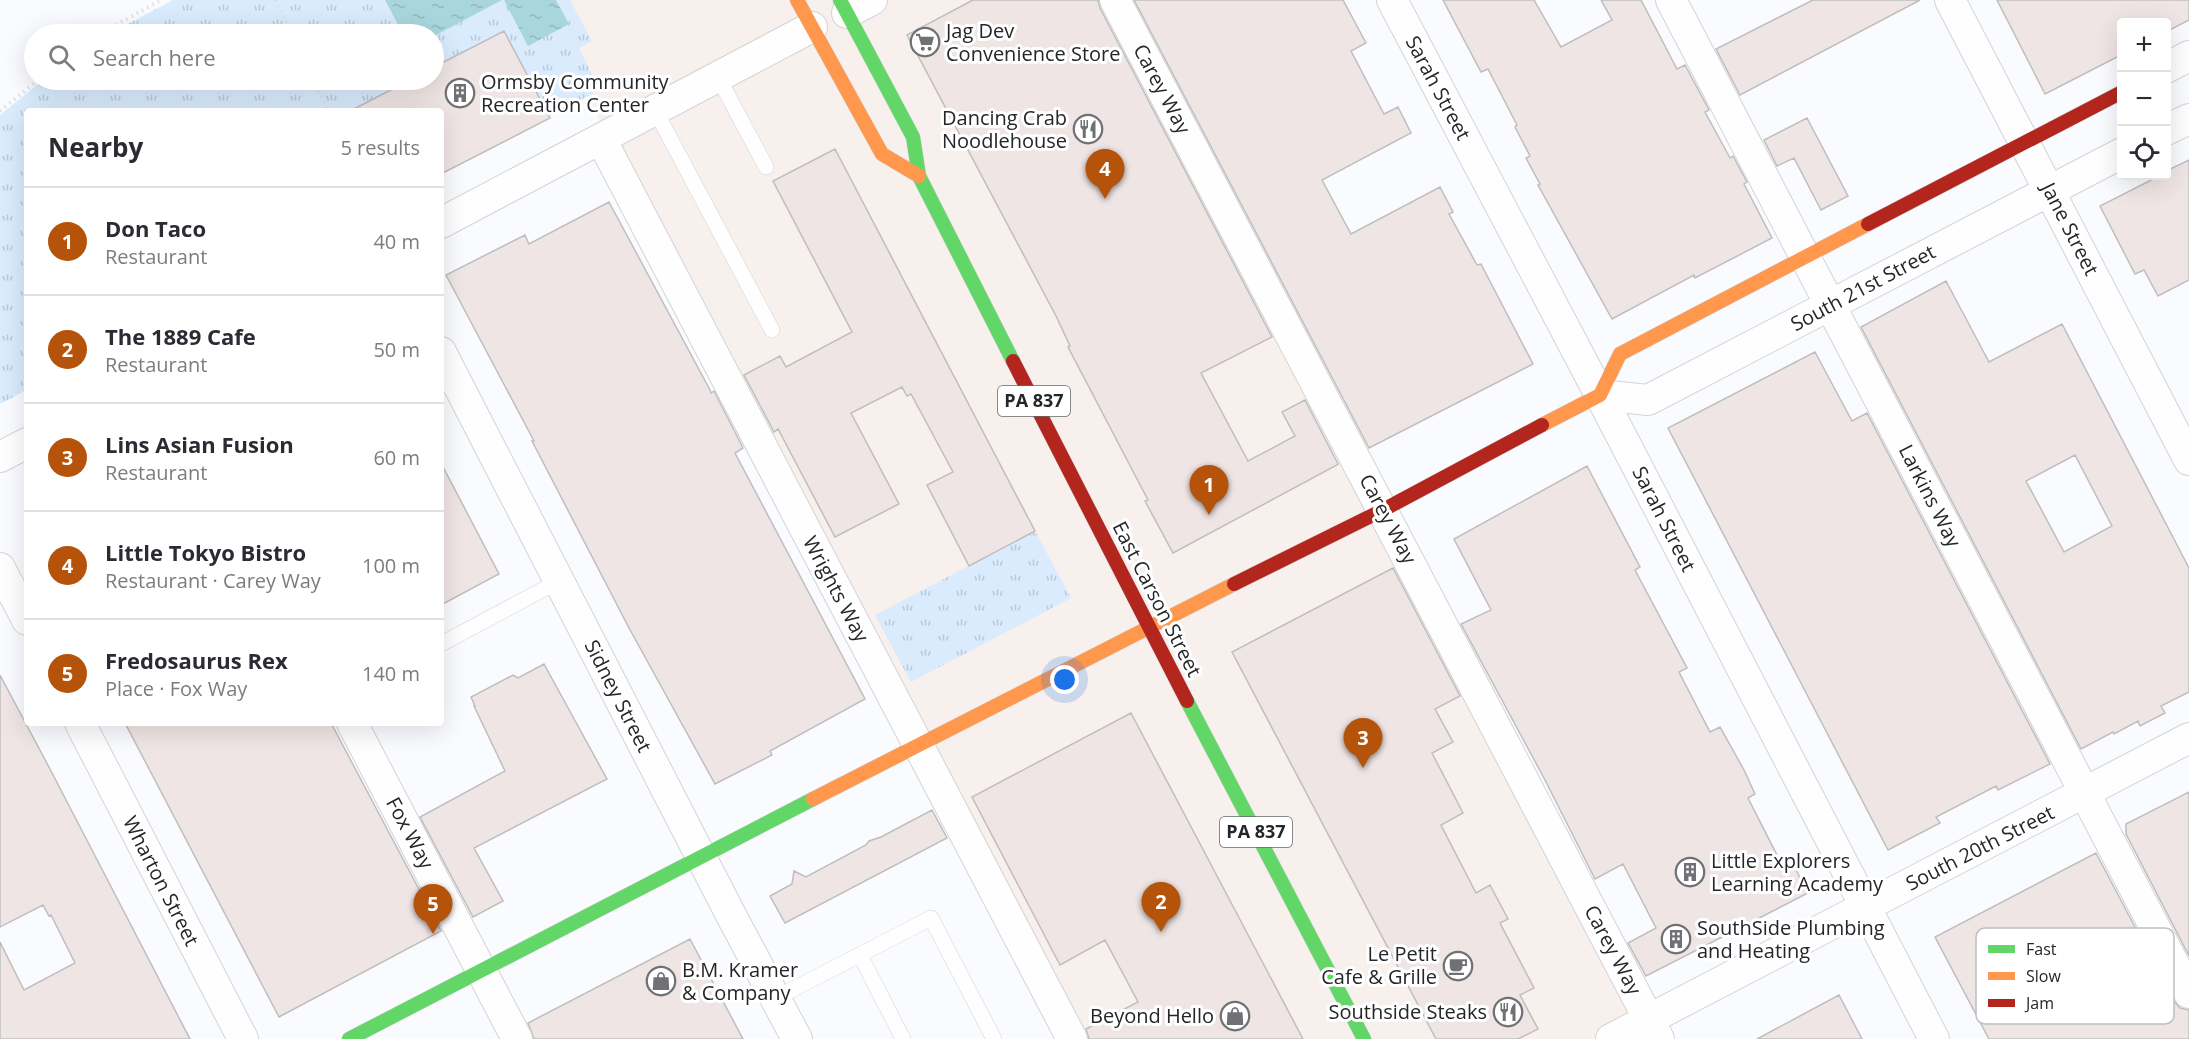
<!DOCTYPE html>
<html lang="en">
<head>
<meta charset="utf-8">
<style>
  body { margin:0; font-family:"Open Sans",sans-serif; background:#f7f7f7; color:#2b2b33 }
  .controls { position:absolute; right:18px; top:18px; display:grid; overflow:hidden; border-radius:6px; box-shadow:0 6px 24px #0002 }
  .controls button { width:54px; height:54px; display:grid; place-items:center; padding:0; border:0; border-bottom:2px solid #e1e1e2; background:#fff; color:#2b2b33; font:30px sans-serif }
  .you { position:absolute; left:1065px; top:680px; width:21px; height:21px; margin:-15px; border:4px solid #fff; border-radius:50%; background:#1a73e8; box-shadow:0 0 0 9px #1a73e833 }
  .badge { display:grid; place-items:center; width:39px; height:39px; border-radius:50%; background:#b45309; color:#fff; font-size:20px; font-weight:700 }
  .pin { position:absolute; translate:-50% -50px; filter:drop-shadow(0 2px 3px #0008) }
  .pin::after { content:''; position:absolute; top:32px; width:21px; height:18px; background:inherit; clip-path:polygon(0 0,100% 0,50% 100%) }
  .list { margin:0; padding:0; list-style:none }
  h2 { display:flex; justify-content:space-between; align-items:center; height:78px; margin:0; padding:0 24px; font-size:26px }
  h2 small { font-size:20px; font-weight:400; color:#7c7c81 }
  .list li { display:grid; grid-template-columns:39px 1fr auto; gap:18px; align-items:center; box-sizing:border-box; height:108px; padding:0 24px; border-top:2px solid #e1e1e2 }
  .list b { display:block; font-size:22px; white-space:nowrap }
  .list p { margin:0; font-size:20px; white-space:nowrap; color:#7c7c81 }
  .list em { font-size:20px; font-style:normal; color:#7c7c81 }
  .icon { flex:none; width:33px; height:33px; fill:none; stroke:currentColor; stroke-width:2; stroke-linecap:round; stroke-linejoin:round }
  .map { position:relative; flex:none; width:2189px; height:1039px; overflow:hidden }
  .search { position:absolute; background:#fff; box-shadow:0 6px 24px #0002; left:24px; top:24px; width:420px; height:66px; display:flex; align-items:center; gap:15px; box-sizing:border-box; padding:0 21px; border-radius:33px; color:#7c7c81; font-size:22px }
  .panel { position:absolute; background:#fff; box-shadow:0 6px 24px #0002; left:24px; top:108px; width:420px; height:618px; border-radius:6px }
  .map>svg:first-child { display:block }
  .commercial { fill:#f7f0ed }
  .park { fill:url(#park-tufts) }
  .water { fill:url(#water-ripples) }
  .building { fill:#efe5e4; stroke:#bfbebf; stroke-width:1.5; fill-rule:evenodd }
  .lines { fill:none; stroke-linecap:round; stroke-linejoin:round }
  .lane-casing { stroke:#d2d4d6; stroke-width:16 }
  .street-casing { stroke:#d2d4d6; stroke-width:32 }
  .fast-casing { stroke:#d2d4d6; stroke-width:15 }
  .slow-casing { stroke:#d2d4d6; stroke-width:15 }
  .jam-casing { stroke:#d2d4d6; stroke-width:15 }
  .path { stroke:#dfdfe0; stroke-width:4; stroke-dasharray:1.5 4.5; stroke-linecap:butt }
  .lane { stroke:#fefeff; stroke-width:15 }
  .street { stroke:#fefeff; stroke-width:30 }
  .fast { stroke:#63d668; stroke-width:14 }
  .slow { stroke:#ff974d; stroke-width:14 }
  .jam { stroke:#b3261e; stroke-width:14 }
  .labels { text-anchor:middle; stroke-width:6; stroke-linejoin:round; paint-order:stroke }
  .shield { fill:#fff; stroke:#666769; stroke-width:1.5 }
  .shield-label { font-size:18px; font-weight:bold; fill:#242629 }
  .poi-label { font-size:20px; fill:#242629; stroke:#fff; text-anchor:start }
  .street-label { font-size:20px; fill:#242629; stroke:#fff }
  .key { fill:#fff; stroke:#bdbebf; stroke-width:1.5 }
  .key-label { font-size:16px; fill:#242629 }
</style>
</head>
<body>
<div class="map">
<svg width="2189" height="1039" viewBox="0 0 2189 1039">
  <defs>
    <pattern id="park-tufts" width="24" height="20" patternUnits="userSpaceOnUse" patternTransform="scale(1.5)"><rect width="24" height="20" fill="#d9ebfd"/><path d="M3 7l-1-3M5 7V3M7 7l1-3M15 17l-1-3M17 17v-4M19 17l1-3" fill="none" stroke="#bac9d9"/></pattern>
    <pattern id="water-ripples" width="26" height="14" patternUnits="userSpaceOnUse" patternTransform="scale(1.5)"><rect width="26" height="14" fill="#a9d6de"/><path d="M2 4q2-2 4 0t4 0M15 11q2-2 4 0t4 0" fill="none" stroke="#91b8be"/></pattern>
  </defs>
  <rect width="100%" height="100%" fill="#f9fbfe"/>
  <path class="commercial" d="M 536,0 L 1115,0 L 1660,1039 L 1082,1039 Z"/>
  <path class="park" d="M 173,0 L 570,0 L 592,41 L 579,48 L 600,90 L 441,172 L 441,111 L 27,111 L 27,390 L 0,404 L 0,115 L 43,80 L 434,80 L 434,34 L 109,34 Z
    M 1035,531 L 1071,598 L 911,682 L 875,615 Z"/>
  <path class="water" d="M 385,0 L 502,0 L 434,36 L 434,34 L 403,34 Z
    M 504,0 L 556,0 L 569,24 L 528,46 Z"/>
  <path class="building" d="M 973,0 L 1098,0 L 1100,8 L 1272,337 L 1201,373 L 1248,461 L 1295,436 L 1282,412 L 1305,400 L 1338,464 L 1337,465 L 1173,553 L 1145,501 L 1148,500 L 1068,347 L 1070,346 L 1056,316 L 907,35 Z
    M 1134,0 L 1343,0 L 1366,43 L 1351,51 L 1384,114 L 1398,107 L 1411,133 L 1322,180 L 1351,234 L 1440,187 L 1453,212 L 1449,214 L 1477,265 L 1481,264 L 1533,364 L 1369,448 Z
    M 1443,0 L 1534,0 L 1561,47 L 1612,20 L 1601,0 L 1641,0 L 1677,69 L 1685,65 L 1709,110 L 1705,112 L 1730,158 L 1733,156 L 1747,182 L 1744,184 L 1772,238 L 1695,278 L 1694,275 L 1612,319 L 1538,185 L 1540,184 L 1526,158 L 1530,156 L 1515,127 L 1517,125 L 1488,69 L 1481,72 Z
    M 1813,0 L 1920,0 L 1740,95 L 1716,49 Z
    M 1997,0 L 2189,0 L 2189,20 L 2166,32 L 2166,22 L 2121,22 L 2121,55 L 2045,94 Z
    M 504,31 L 550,118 L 441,174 L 441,111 L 350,111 L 410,80 L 434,80 L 434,67 Z
    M 1807,118 L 1848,196 L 1821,210 L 1794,158 L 1777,166 L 1764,140 Z
    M 835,149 L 1035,531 L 969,566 L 927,485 L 953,472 L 911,394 L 907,396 L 902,387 L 851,413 L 899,504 L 835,537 L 778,429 L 774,432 L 744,375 L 780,356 L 786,367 L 852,332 L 773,181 Z
    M 2189,160 L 2189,280 L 2158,296 L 2144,270 L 2135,274 L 2100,206 L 2159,176 L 2166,176 L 2166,171 Z
    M 609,202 L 710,390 L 711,393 L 714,391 L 743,448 L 735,453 L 865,699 L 770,751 L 772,755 L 715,784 L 629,628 L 532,441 L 534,441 L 446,275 L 525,235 L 529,244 Z
    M 1946,281 L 1989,362 L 2062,324 L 2189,568 L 2189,692 L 2161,706 L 2165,713 L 2140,726 L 2138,721 L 2114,734 L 2113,732 L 2081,749 L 1861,327 ZM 2075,455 L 2112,526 L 2064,552 L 2026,481 Z
    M 1815,352 L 1852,421 L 1867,413 L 2050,764 L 1998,790 L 1996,786 L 1936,817 L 1940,823 L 1888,850 L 1668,428 Z
    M 441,463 L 499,574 L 441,605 Z
    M 1587,466 L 1640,567 L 1635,570 L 1687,668 L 1679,672 L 1710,732 L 1720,727 L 1744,770 L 1755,794 L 1748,798 L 1781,863 L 1790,858 L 1808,893 L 1646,976 L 1628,943 L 1656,928 L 1623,864 L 1595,879 L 1545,780 L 1461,624 L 1491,610 L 1454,539 Z
    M 1393,568 L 1460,696 L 1435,709 L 1453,742 L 1432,753 L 1463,813 L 1441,825 L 1476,893 L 1490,885 L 1508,919 L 1500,923 L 1534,988 L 1520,995 L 1538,1029 L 1518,1039 L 1436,1039 L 1232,652 Z
    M 544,664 L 607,779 L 474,848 L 503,901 L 473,917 L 420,817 L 505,771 L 474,706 L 475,706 L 471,697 L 513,675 L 518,678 Z
    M 0,675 L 50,769 L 190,1039 L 0,1039 L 0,942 L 24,990 L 75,963 L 51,915 L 49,916 L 43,905 L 0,927 Z
    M 1131,713 L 1236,912 L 1303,1039 L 1089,1039 L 1086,1029 L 1138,1002 L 1105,940 L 1060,965 L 972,797 Z
    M 125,723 L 331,723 L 441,931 L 279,1017 Z
    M 2189,792 L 2189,956 L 2126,834 L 2126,824 Z
    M 932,810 L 947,838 L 785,923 L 770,896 L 792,884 L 794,871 L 806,877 L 866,845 L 869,841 L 881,837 Z
    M 2096,853 L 2174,1001 L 2180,1008 L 2189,1010 L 2189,1039 L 1989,1039 L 1935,937 Z
    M 690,939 L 743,1039 L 534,1039 L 528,1023 Z
    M 1839,995 L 1862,1039 L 1757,1039 Z"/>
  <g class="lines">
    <g class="lane-casing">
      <path id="lane" d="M 718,77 L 766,167
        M 655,110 L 772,330
        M 441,644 L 559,581
        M 860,955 L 903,1039
        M 776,998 L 931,918 L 994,1039"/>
    </g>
    <g class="street-casing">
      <path id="street" d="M 1115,0 L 1659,1039
        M 1392,0 L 1600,395 L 1934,1039
        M 1671,0 L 2189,993
        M 1950,0 L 2189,460
        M 847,13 L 872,0
        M 2166,68 L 2189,56
        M 2166,130 L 2189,119
        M 601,139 L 1072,1039
        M 441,223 L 812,27
        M 441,352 L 732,917 L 797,1039
        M 1600,395 L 1648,400 L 2122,153
        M 0,457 L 27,443
        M 0,568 L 27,620
        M 80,723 L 243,1039
        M 352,723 L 517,1039
        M 1611,1039 L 2189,738"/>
    </g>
    <g class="fast-casing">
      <path id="fast" d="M 840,0 L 913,137 L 919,176 L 1013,361
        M 1187,701 L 1364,1039
        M 349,1039 L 813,799"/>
    </g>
    <g class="slow-casing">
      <path id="slow" d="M 797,0 L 882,154 L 919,176
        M 1542,425 L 1600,395 L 1620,354 L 1868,224
        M 813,799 L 1234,584"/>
    </g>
    <g class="jam-casing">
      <path id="jam" d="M 1868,224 L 2122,92
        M 1013,361 L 1187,701
        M 1234,584 L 1383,510 L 1542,425"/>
    </g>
    <path class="path" d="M 275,0 L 287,23 L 291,34
      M 100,34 L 161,0
      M 313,80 L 329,111
      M 0,111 L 38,80"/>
    <use href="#lane" class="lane"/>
    <use href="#street" class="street"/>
    <use href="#fast" class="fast"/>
    <use href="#slow" class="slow"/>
    <use href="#jam" class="jam"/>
  </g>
  <defs>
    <g id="supermarket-ring" transform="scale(1.5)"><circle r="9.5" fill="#fff" stroke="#6f7174" stroke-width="1.5"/><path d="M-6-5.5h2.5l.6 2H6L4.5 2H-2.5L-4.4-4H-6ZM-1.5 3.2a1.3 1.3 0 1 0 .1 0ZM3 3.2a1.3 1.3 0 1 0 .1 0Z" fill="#6f7174"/></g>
    <g id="building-ring" transform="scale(1.5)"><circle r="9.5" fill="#fff" stroke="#6f7174" stroke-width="1.5"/><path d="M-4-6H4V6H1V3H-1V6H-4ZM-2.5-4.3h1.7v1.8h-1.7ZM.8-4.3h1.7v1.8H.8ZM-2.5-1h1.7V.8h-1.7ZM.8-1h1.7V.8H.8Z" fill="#6f7174"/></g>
    <g id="restaurant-ring" transform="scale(1.5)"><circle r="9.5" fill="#fff" stroke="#6f7174" stroke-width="1.5"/><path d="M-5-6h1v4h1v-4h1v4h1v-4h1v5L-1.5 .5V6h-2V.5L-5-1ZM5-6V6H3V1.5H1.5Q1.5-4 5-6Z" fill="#6f7174"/></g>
    <g id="cafe-ring" transform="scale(1.5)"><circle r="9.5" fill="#fff" stroke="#6f7174" stroke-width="1.5"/><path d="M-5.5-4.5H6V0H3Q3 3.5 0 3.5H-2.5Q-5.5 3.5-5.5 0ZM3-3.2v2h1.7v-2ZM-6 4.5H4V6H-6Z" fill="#6f7174"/></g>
    <g id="shop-ring" transform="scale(1.5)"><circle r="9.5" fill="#fff" stroke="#6f7174" stroke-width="1.5"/><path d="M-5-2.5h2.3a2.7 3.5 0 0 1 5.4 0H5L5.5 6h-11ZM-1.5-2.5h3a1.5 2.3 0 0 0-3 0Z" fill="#6f7174"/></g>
  </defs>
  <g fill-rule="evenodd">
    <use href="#supermarket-ring" x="925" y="42"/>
    <use href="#building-ring" x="460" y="93"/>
    <use href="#restaurant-ring" x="1088" y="129"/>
    <use href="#building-ring" x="1690" y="872"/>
    <use href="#building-ring" x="1676" y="939"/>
    <use href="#cafe-ring" x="1458" y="966"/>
    <use href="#shop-ring" x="661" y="981"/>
    <use href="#restaurant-ring" x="1508" y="1012"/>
    <use href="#shop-ring" x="1235" y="1016"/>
  </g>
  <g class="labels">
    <g class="shield">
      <rect x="998" y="386" width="72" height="30" rx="4.5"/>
      <rect x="1220" y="817" width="72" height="30" rx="4.5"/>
    </g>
    <g class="shield-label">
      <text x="1034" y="407">PA 837</text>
      <text x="1256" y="838">PA 837</text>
    </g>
    <g class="poi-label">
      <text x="946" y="38">Jag Dev<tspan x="946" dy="23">Convenience Store</tspan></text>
      <text x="481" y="89">Ormsby Community<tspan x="481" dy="23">Recreation Center</tspan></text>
      <text x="1067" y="125" text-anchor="end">Dancing Crab<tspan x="1067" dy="23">Noodlehouse</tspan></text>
      <text x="1711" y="868">Little Explorers<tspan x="1711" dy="23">Learning Academy</tspan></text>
      <text x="1697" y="935">SouthSide Plumbing<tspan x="1697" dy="23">and Heating</tspan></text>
      <text x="1437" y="961" text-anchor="end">Le Petit<tspan x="1437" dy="23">Cafe &amp; Grille</tspan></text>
      <text x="682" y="977">B.M. Kramer<tspan x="682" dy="23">&amp; Company</tspan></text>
      <text x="1487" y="1019" text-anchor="end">Southside Steaks</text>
      <text x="1214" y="1023" text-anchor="end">Beyond Hello</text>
    </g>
    <g class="street-label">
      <text transform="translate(1438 88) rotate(62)" y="7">Sarah Street</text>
      <text transform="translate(1162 89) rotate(62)" y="7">Carey Way</text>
      <text transform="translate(2070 229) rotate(63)" y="7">Jane Street</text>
      <text transform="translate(1863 288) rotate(-28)" y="7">South 21st Street</text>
      <text transform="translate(1930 496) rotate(63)" y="7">Larkins Way</text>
      <text transform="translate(1388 519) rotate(62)" y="7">Carey Way</text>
      <text transform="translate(1664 519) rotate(63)" y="7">Sarah Street</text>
      <text transform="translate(836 589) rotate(62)" y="7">Wrights Way</text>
      <text transform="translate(1157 599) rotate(63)" y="7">East Carson Street</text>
      <text transform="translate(618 696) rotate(63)" y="7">Sidney Street</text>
      <text transform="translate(410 833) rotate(62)" y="7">Fox Way</text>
      <text transform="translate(1980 848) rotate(-27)" y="7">South 20th Street</text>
      <text transform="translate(161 881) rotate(63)" y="7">Wharton Street</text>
      <text transform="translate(1613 950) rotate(62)" y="7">Carey Way</text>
    </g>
  </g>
  <rect x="1976" y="928" width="198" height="96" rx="9" class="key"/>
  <rect x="1988" y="945" width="27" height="8" fill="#63d668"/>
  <rect x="1988" y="972" width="27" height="8" fill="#ff974d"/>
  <rect x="1988" y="999" width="27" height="8" fill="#b3261e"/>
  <g class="key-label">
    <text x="2026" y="955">Fast</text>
    <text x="2026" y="982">Slow</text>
    <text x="2026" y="1009">Jam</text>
  </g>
</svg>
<div class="controls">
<button>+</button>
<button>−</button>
<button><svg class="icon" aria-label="locate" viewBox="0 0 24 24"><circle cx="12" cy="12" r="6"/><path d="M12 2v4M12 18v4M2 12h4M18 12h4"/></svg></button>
</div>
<div class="you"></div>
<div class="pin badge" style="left:1209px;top:515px">1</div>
<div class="pin badge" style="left:1161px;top:932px">2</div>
<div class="pin badge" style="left:1363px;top:768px">3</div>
<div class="pin badge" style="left:1105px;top:199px">4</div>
<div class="pin badge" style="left:433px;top:934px">5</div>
<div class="search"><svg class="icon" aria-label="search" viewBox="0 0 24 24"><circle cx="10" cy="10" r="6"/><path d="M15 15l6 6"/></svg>Search here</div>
<section class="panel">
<h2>Nearby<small>5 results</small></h2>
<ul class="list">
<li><span class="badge">1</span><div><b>Don Taco</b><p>Restaurant</p></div><em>40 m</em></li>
<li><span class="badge">2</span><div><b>The 1889 Cafe</b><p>Restaurant</p></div><em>50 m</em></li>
<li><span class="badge">3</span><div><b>Lins Asian Fusion</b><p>Restaurant</p></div><em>60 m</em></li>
<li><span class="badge">4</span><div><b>Little Tokyo Bistro</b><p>Restaurant · Carey Way</p></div><em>100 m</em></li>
<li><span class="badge">5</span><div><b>Fredosaurus Rex</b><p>Place · Fox Way</p></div><em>140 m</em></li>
</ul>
</section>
</div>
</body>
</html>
